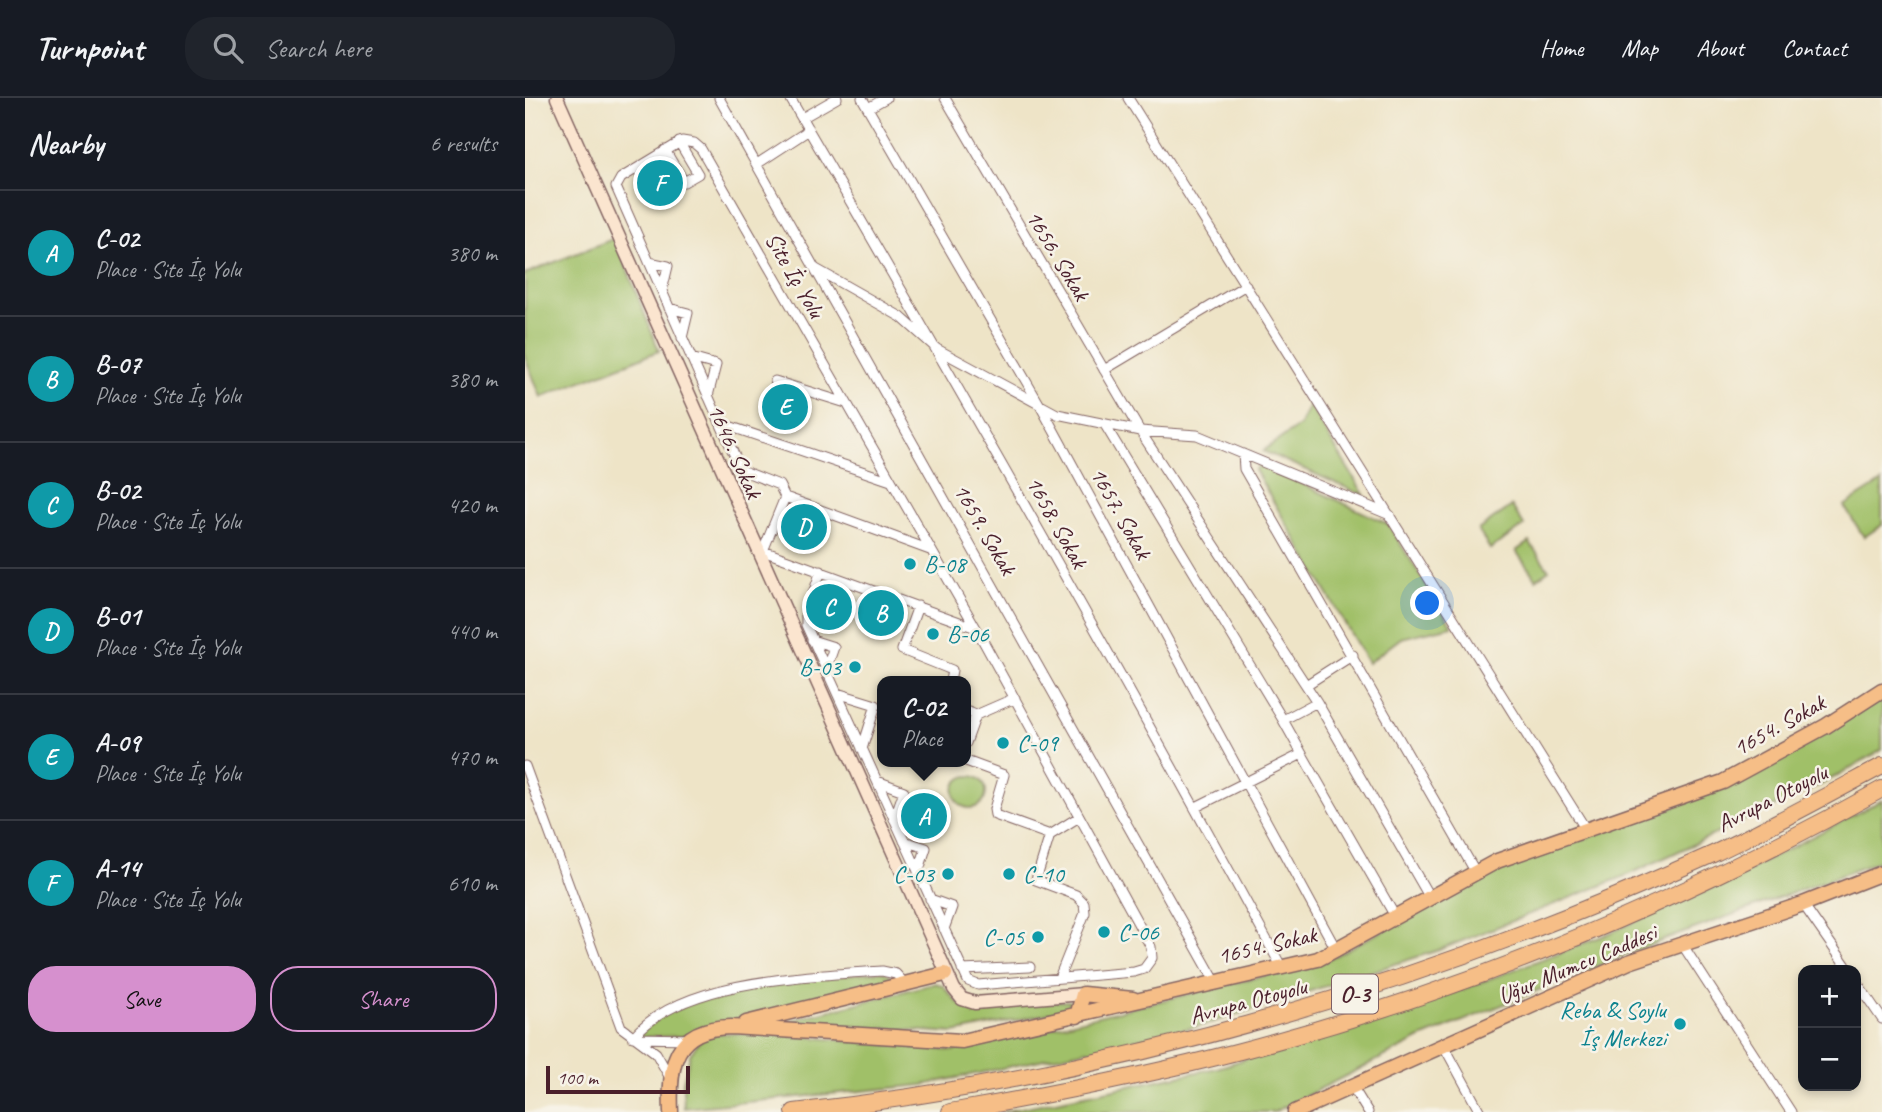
<!DOCTYPE html>
<html lang="en">
<head>
<meta charset="utf-8">
<style>
  body { margin:0; font-family:Caveat,sans-serif; background:#20242c; color:#f1f3f6 }
  .controls { position:absolute; right:21px; bottom:21px; display:grid; overflow:hidden; border-radius:14px; box-shadow:0 4px 10px #0003 }
  .controls button { width:63px; height:63px; display:grid; place-items:center; padding:0; border:0; border-bottom:2px solid #363941; background:#171b24; color:#f1f3f6; font:35px sans-serif }
  .scale { position:absolute; left:21px; bottom:18px; width:144px; box-sizing:border-box; padding-left:7px; border:4px solid #4a1f2b; border-top:0; font-size:19px; line-height:24px; white-space:nowrap; color:#4a1f2b; -webkit-text-stroke:5px #f7f3e8; paint-order:stroke }
  .you { position:absolute; left:903px; top:506px; width:24px; height:24px; margin:-18px; border:5px solid #fff; border-radius:50%; background:#1a73e8; box-shadow:0 0 0 10px #1a73e833 }
  .badge { display:grid; place-items:center; width:46px; height:46px; border-radius:50%; background:#d690ce; color:#fff; font-size:23px; font-weight:700 }
  .pin { position:absolute; translate:-50% -50%; border:4px solid #fff; box-shadow:0 2px 7px #0006 }
  .popup { position:absolute; left:352px; top:578px; width:94px; height:91px; box-sizing:border-box; display:grid; place-content:center; border-radius:14px; background:#171b24; filter:drop-shadow(0 2px 5px #0005); font-size:23px; white-space:nowrap; color:#9ea1a6 }
  .popup b { font-size:26px; color:#f1f3f6 }
  .popup::after { content:''; position:absolute; left:50%; top:100%; margin-left:-14px; border:14px solid transparent; border-top-color:#171b24 }
  .list { margin:0; padding:0; list-style:none }
  h2 { display:flex; justify-content:space-between; align-items:center; height:91px; margin:0; padding:0 28px; font-size:30px }
  h2 small { font-size:23px; font-weight:400; color:#9ea1a6 }
  .list li { display:grid; grid-template-columns:46px 1fr auto; gap:21px; align-items:center; box-sizing:border-box; height:126px; padding:0 28px; border-top:2px solid #363941 }
  .list b { display:block; font-size:26px; white-space:nowrap }
  .list p { margin:0; font-size:23px; white-space:nowrap; color:#9ea1a6 }
  .list em { font-size:23px; font-style:normal; color:#9ea1a6 }
  .actions { display:flex; gap:14px; padding:21px 28px }
  .actions a { flex:1; padding:16px 0; border:2px solid #d690ce; border-radius:28px; text-align:center; font-size:24px; color:#d690ce }
  .actions .main { background:#d690ce; color:#111 }
  .icon { flex:none; width:38px; height:38px; fill:none; stroke:currentColor; stroke-width:2; stroke-linecap:round; stroke-linejoin:round }
  .map { position:relative; flex:none; width:1357px; height:1014px; overflow:hidden }
  header { display:flex; align-items:center; gap:42px; box-sizing:border-box; height:98px; padding:0 35px; background:#171b24; border-bottom:2px solid #363941 }
  header strong { font-size:33px }
  nav { display:flex; gap:38px; margin-inline-start:auto; font-size:24px }
  .search { width:490px; height:63px; background:#20242c; display:flex; align-items:center; gap:18px; box-sizing:border-box; padding:0 24px; border-radius:28px; color:#9ea1a6; font-size:26px }
  main { display:flex }
  aside { flex:1; background:#171b24 }
  .map>svg:first-child { display:block }
  .green { fill:#a0c068; stroke:#75704a; stroke-width:2 }
  .lines { fill:none; stroke-linecap:round; stroke-linejoin:round }
  .street-casing { stroke:#836462; stroke-width:11 }
  .secondary-casing { stroke:#836462; stroke-width:15 }
  .primary-casing { stroke:#836462; stroke-width:17 }
  .highway-casing { stroke:#836462; stroke-width:18 }
  .street { stroke:#fff; stroke-width:9 }
  .secondary { stroke:#fbe5cf; stroke-width:12 }
  .primary { stroke:#f6be87; stroke-width:14 }
  .highway { stroke:#f6be87; stroke-width:16 }
  .culture-dot { fill:#0f9aa8; stroke:#f7f3e8; stroke-width:2.5 }
  .labels { text-anchor:middle; stroke-width:5; stroke-linejoin:round; paint-order:stroke }
  .shield { fill:#f7f3e8; stroke:#7e5f64; stroke-width:2 }
  .shield-label { font-size:23px; font-weight:bold; fill:#4a1f2b }
  .street-label { font-size:24px; fill:#4a1f2b; stroke:#f7f3e8 }
  .culture-label { font-size:24px; fill:#0d838f; stroke:#f7f3e8; text-anchor:start }
</style>
</head>
<body>
<header>
<strong>Turnpoint</strong>
<div class="search"><svg class="icon" aria-label="search" viewBox="0 0 24 24"><circle cx="10" cy="10" r="6"/><path d="M15 15l6 6"/></svg>Search here</div>
<nav><a>Home</a><a>Map</a><a>About</a><a>Contact</a></nav>
</header>
<main>
<aside>
<h2>Nearby<small>6 results</small></h2>
<ul class="list">
<li><span class="badge" style="background:#0f9aa8">A</span><div><b>C-02</b><p>Place · Site İç Yolu</p></div><em>380 m</em></li>
<li><span class="badge" style="background:#0f9aa8">B</span><div><b>B-07</b><p>Place · Site İç Yolu</p></div><em>380 m</em></li>
<li><span class="badge" style="background:#0f9aa8">C</span><div><b>B-02</b><p>Place · Site İç Yolu</p></div><em>420 m</em></li>
<li><span class="badge" style="background:#0f9aa8">D</span><div><b>B-01</b><p>Place · Site İç Yolu</p></div><em>440 m</em></li>
<li><span class="badge" style="background:#0f9aa8">E</span><div><b>A-09</b><p>Place · Site İç Yolu</p></div><em>470 m</em></li>
<li><span class="badge" style="background:#0f9aa8">F</span><div><b>A-14</b><p>Place · Site İç Yolu</p></div><em>610 m</em></li>
</ul>
<div class="actions"><a class="main">Save</a><a>Share</a></div>
</aside>
<div class="map">
<svg width="1357" height="1014" viewBox="0 0 1357 1014">
  <rect width="100%" height="100%" fill="#f7f3e8"/>
  <filter id="ink" filterUnits="userSpaceOnUse"><feTurbulence type="fractalNoise" baseFrequency=".0143" numOctaves="2"/><feDisplacementMap in="SourceGraphic" scale="14" xChannelSelector="R" yChannelSelector="G"/><feConvolveMatrix kernelMatrix="1 2 1 2 8 2 1 2 1" color-interpolation-filters="sRGB"/></filter>
  <filter id="wash" filterUnits="userSpaceOnUse"><feTurbulence type="fractalNoise" baseFrequency=".00686" numOctaves="4" result="noise"/><feDisplacementMap in="SourceGraphic" scale="28" xChannelSelector="R" yChannelSelector="G"/><feGaussianBlur stdDeviation="1.57" result="paint"/><feColorMatrix in="noise" values="0 0 0 0 0 0 0 0 0 0 0 0 0 0 0 0 0 1.4 0 .05"/><feComposite in="paint" operator="in"/></filter>
  <g filter="url(#wash)">
    <rect width="100%" height="100%" fill="#eee4c7"/>
    <path class="green" d="M 90,140 L 134,253 L 16,299 L 0,259 L 0,176 Z
      M 784,307 L 840,398 L 738,353 L 775,327 Z
      M 735,366 L 863,426 L 927,528 L 876,540 L 843,565 L 730,372 Z
      M 1357,384 L 1357,427 L 1339,439 L 1319,408 Z
      M 987,408 L 999,428 L 965,451 L 953,432 Z
      M 1004,444 L 1024,472 L 1011,481 L 991,453 Z
      M 1357,600 L 1357,652 L 1295,687 L 1105,776 L 914,852 L 679,927 L 398,987 L 159,1010 L 158,985 L 165,957 L 176,940 L 188,935 L 262,937 L 429,953 L 800,863 L 975,771 L 1200,690 Z
      M429 694a16 16 0 1 1 32 0a16 16 0 1 1-32 0Z
      M 1357,702 L 1357,762 L 1117,850 L 896,940 L 749,1014 L 690,1014 L 686,1011 L 672,1014 L 477,1014 L 692,970 L 933,893 L 1078,838 L 1210,779 Z
      M 358,873 L 381,887 L 171,938 L 108,939 L 151,907 L 243,885 Z
      M 411,885 L 418,888 L 433,905 L 546,903 L 550,910 L 429,935 L 260,924 Z"/>
  </g>
  <g filter="url(#ink)">
    <g class="lines">
      <g class="street-casing">
        <path id="street" d="M 194,0 L 690,883
          M 265,0 C 433,288 599,577 757,870
          M 337,0 L 516,309 L 812,853
          M 420,0 L 615,333 L 792,604 L 758,622 L 777,656 L 671,709
          M 603,0 L 1060,730
          M 343,10 L 361,0
          M 277,20 L 312,0
          M 140,52 L 159,84 L 173,76 L 154,44
          M 232,66 L 284,32
          M 124,164 L 143,168 L 137,193
          M 291,171 L 376,219 L 412,251 L 532,316 L 615,333 L 672,337 L 865,417
          M 144,210 L 163,215 L 157,240
          M 166,260 L 191,267 L 183,298
          M 579,272 L 721,187
          M 250,283 L 321,305
          M 195,325 L 366,383
          M 580,327 L 758,622
          M 718,356 L 719,371 L 950,773
          M 260,399 L 254,387 L 216,372 L 91,89 L 96,80 L 157,43 L 169,45 L 176,51 L 451,530 L 626,849 L 627,860 L 619,871 L 609,874 L 453,887 L 443,883 L 281,527 L 281,515 L 296,473
          M 260,399 L 405,452
          M 238,453 L 451,530
          M 238,453 L 260,399
          M 393,508 L 377,552 L 427,572 L 425,583
          M 287,542 L 309,549 L 301,572
          M 781,587 L 828,557
          M 312,595 L 351,607 L 337,651
          M 792,604 L 905,800
          M 441,613 L 451,617 L 441,645
          M 451,617 L 490,600
          M 777,656 L 871,820
          M 441,663 L 479,677 L 469,711 L 470,717 L 525,737 L 511,782 L 551,797 L 559,805 L 560,815 L 534,880
          M 0,668 L 96,929 L 131,955 L 144,978
          M 352,683 L 379,693 L 369,721
          M 525,737 L 554,719
          M 379,743 L 401,750 L 393,775
          M 405,801 L 427,809 L 419,831
          M 1278,806 L 1324,872
          M 1157,846 L 1266,1014
          M 437,872 L 505,869
          M 1331,883 L 1357,921
          M 108,939 C 157,881 285,878 357,873 L 371,876 L 381,887
          M 112,940 L 165,941
          M 919,948 L 955,1014
          M 827,988 L 843,1014"/>
      </g>
      <g class="secondary-casing">
        <path id="secondary" d="M 32,0 L 429,891 L 437,901 L 450,905 L 558,896"/>
      </g>
      <g class="primary-casing">
        <path id="primary" d="M 552,918 L 558,896 L 608,901
          M 221,925 L 420,876
          M 146,1014 C 144,967 148,930 206,929 L 437,943 L 793,861 L 972,763 L 1198,684 L 1301,628 L 1357,592
          M 770,1014 L 1104,864 L 1278,806 L 1357,775"/>
      </g>
      <g class="highway-casing">
        <path id="highway" d="M 269,1014 C 589,979 895,889 1188,756 C 1245,729 1301,698 1357,668
          M 425,1014 C 523,997 620,978 715,953 C 938,894 1156,804 1357,691"/>
      </g>
      <use href="#street" class="street"/>
      <use href="#secondary" class="secondary"/>
      <use href="#primary" class="primary"/>
      <use href="#highway" class="highway"/>
    </g>
  </g>
  <g class="culture-dot">
    <circle cx="385" cy="466" r="7"/>
    <circle cx="408" cy="536" r="7"/>
    <circle cx="330" cy="569" r="7"/>
    <circle cx="478" cy="645" r="7"/>
    <circle cx="423" cy="776" r="7"/>
    <circle cx="484" cy="776" r="7"/>
    <circle cx="579" cy="834" r="7"/>
    <circle cx="513" cy="839" r="7"/>
    <circle cx="1155" cy="926" r="7"/>
  </g>
  <g class="labels">
    <rect class="shield" x="807" y="876.5" width="46" height="39" rx="5"/>
    <g class="shield-label">
      <text x="830" y="904">O-3</text>
    </g>
    <g class="street-label">
      <text transform="translate(533 157) rotate(59)" y="8">1656. Sokak</text>
      <text transform="translate(270 177) rotate(60)" y="8">Site İç Yolu</text>
      <text transform="translate(210 353) rotate(66)" y="8">1646. Sokak</text>
      <text transform="translate(596 415) rotate(61)" y="8">1657. Sokak</text>
      <text transform="translate(532 424) rotate(61)" y="8">1658. Sokak</text>
      <text transform="translate(460 431) rotate(60)" y="8">1659. Sokak</text>
      <text transform="translate(1254 627) rotate(-29)" y="8">1654. Sokak</text>
      <text transform="translate(1247 700) rotate(-27)" y="8">Avrupa Otoyolu</text>
      <text transform="translate(742 847) rotate(-13)" y="8">1654. Sokak</text>
      <text transform="translate(1052 866) rotate(-23)" y="8">Uğur Mumcu Caddesi</text>
      <text transform="translate(723 903) rotate(-15)" y="8">Avrupa Otoyolu</text>
    </g>
    <g class="culture-label">
      <text x="399" y="474">B-08</text>
      <text x="422" y="544">B-06</text>
      <text x="316" y="577" text-anchor="end">B-03</text>
      <text x="492" y="653">C-09</text>
      <text x="409" y="784" text-anchor="end">C-03</text>
      <text x="498" y="784">C-10</text>
      <text x="593" y="842">C-06</text>
      <text x="499" y="847" text-anchor="end">C-05</text>
      <text x="1141" y="920" text-anchor="end">Reba &amp; Soylu<tspan x="1141" dy="28">İş Merkezi</tspan></text>
    </g>
  </g>
</svg>
<div class="controls">
<button>+</button>
<button>−</button>
</div>
<div class="scale">100 m</div>
<div class="you"></div>
<div class="pin badge" style="left:399px;top:718px;background:#0f9aa8">A</div>
<div class="popup"><b>C-02</b>Place</div>
<div class="pin badge" style="left:356px;top:515px;background:#0f9aa8">B</div>
<div class="pin badge" style="left:304px;top:509px;background:#0f9aa8">C</div>
<div class="pin badge" style="left:279px;top:429px;background:#0f9aa8">D</div>
<div class="pin badge" style="left:260px;top:309px;background:#0f9aa8">E</div>
<div class="pin badge" style="left:135px;top:85px;background:#0f9aa8">F</div>
</div>
</main>
</body>
</html>
